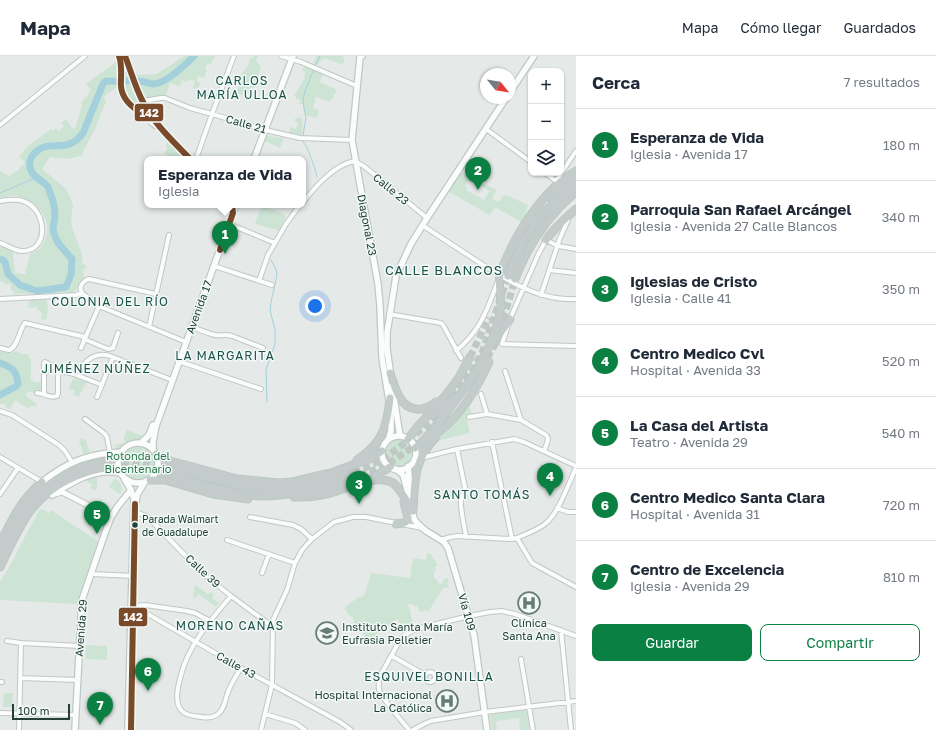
<!DOCTYPE html>
<html lang="es">
<head>
<meta charset="utf-8">
<style>
  body { margin:0; font-family:"Golos Text",sans-serif; background:#f2f2f3; color:#1f2937 }
  .controls { position:absolute; right:12px; top:12px; display:grid; overflow:hidden; border-radius:8px; box-shadow:0 1px 3px #0004 }
  .controls button { width:36px; height:36px; display:grid; place-items:center; padding:0; border:0; border-bottom:1px solid #e0e1e3; background:#fff; color:#1f2937; font:20px sans-serif }
  .compass { position:absolute; left:480px; top:12px; width:36px; height:36px; border-radius:50%; background:#fff; box-shadow:0 1px 3px #0004; rotate:120deg }
  .scale { position:absolute; left:12px; bottom:10px; width:58px; box-sizing:border-box; padding-left:4px; border:2px solid #214039; border-top:0; font-size:11px; line-height:14px; white-space:nowrap; color:#214039; -webkit-text-stroke:3px #f3f9f7; paint-order:stroke }
  .you { position:absolute; left:315px; top:250px; width:14px; height:14px; margin:-10px; border:3px solid #fff; border-radius:50%; background:#1a73e8; box-shadow:0 0 0 6px #1a73e833 }
  .badge { display:grid; place-items:center; width:26px; height:26px; border-radius:50%; background:#0b8043; color:#fff; font-size:13px; font-weight:700 }
  .pin { position:absolute; translate:-50% -33px; filter:drop-shadow(0 1px 2px #0008) }
  .pin::after { content:''; position:absolute; top:21px; width:14px; height:12px; background:inherit; clip-path:polygon(0 0,100% 0,50% 100%) }
  .popup { position:absolute; left:144px; top:100px; width:162px; height:52px; box-sizing:border-box; display:grid; place-content:center; border-radius:8px; background:#fff; filter:drop-shadow(0 1px 3px #0005); font-size:13px; white-space:nowrap; color:#747a83 }
  .popup b { font-size:15px; color:#1f2937 }
  .popup::after { content:''; position:absolute; left:50%; top:100%; margin-left:-8px; border:8px solid transparent; border-top-color:#fff }
  .list { margin:0; padding:0; list-style:none }
  h2 { display:flex; justify-content:space-between; align-items:center; height:52px; margin:0; padding:0 16px; font-size:17px }
  h2 small { font-size:13px; font-weight:400; color:#747a83 }
  .list li { display:grid; grid-template-columns:26px 1fr auto; gap:12px; align-items:center; box-sizing:border-box; height:72px; padding:0 16px; border-top:1px solid #e0e1e3 }
  .list b { display:block; font-size:15px; white-space:nowrap }
  .list p { margin:0; font-size:13px; white-space:nowrap; color:#747a83 }
  .list em { font-size:13px; font-style:normal; color:#747a83 }
  .actions { display:flex; gap:8px; padding:12px 16px }
  .actions a { flex:1; padding:9px 0; border:1px solid #0b8043; border-radius:8px; text-align:center; font-size:14px; color:#0b8043 }
  .actions .main { background:#0b8043; color:#fff }
  .icon { flex:none; width:22px; height:22px; fill:none; stroke:currentColor; stroke-width:2; stroke-linecap:round; stroke-linejoin:round }
  .map { position:relative; flex:none; width:576px; height:674px; overflow:hidden }
  header { display:flex; align-items:center; gap:24px; box-sizing:border-box; height:56px; padding:0 20px; background:#fff; border-bottom:1px solid #e0e1e3 }
  header strong { font-size:19px }
  nav { display:flex; gap:22px; margin-inline-start:auto; font-size:14px }
  main { display:flex }
  aside { flex:1; background:#fff }
  .map>svg:first-child { display:block }
  .green { fill:#cde4d5; fill-rule:evenodd }
  .lines { fill:none; stroke-linecap:round; stroke-linejoin:round }
  .stream { stroke:#a3d0db; stroke-width:1 }
  .river { stroke:#a3d0db; stroke-width:7 }
  .trunk-tunnel { stroke:#bec8c5; stroke-width:7; stroke-dasharray:7 3.5; stroke-linecap:butt }
  .minor-casing { stroke:#c2c7c5; stroke-width:6 }
  .tertiary-casing { stroke:#c2c7c5; stroke-width:7 }
  .secondary-casing { stroke:#c0c8c6; stroke-width:8 }
  .trunk-casing { stroke:#bcc7c4; stroke-width:9 }
  .minor { stroke:#fbfcfc; stroke-width:4 }
  .tertiary { stroke:#fbfcfc; stroke-width:5 }
  .secondary { stroke:#fbfcfc; stroke-width:5.5 }
  .trunk { stroke:#c4cccb; stroke-width:7 }
  .bus-1-casing { stroke:#f3f9f7; stroke-width:9 }
  .bus-1 { stroke:#7a4b2a; stroke-width:6 }
  .bus-dot { fill:#214039; stroke:#f3f9f7; stroke-width:1.5 }
  .labels { text-anchor:middle; stroke-width:3; stroke-linejoin:round; paint-order:stroke }
  .bus-label { font-size:10px; fill:#214039; stroke:#f3f9f7; text-anchor:start }
  .street-label { font-size:11px; fill:#214039; stroke:#f3f9f7 }
  .park-label { font-size:11px; fill:#29794c; stroke:#f3f9f7 }
  .poi-label { font-size:11px; fill:#214039; stroke:#f3f9f7 }
  .neighbourhood-label { font-size:12px; letter-spacing:1px; fill:#1c5349; stroke:#f3f9f7 }
  .quarter-label { font-size:13px; letter-spacing:1px; fill:#1c5349; stroke:#f3f9f7 }
  .line-badge { stroke:#f3f9f7; stroke-width:1.5 }
  .badge-label { font-size:11px; text-anchor:middle; font-weight:bold; fill:#fff }
</style>
</head>
<body>
<header>
<strong>Mapa</strong>
<nav><a>Mapa</a><a>Cómo llegar</a><a>Guardados</a></nav>
</header>
<main>
<div class="map">
<svg width="576" height="674" viewBox="0 0 576 674">
  <rect width="100%" height="100%" fill="#e5eae8"/>
  <path class="green" d="M 184,0 L 218,0 L 214,1 L 211,9 L 207,8 L 205,13 L 207,14 L 204,22 L 198,20 L 197,25 L 200,27 L 198,33 L 193,32 L 195,25 L 189,23 L 188,26 L 182,24 L 180,30 L 170,27 L 166,40 L 148,43 L 146,43 L 136,19 L 157,18 Z
    M 254,0 L 258,0 L 256,5 L 261,10 L 255,32 L 252,31 L 246,40 L 236,37 L 242,23 L 240,20 L 248,9 L 251,2 L 254,1 Z
    M 316,0 L 343,0 L 343,2 L 345,3 L 343,9 L 325,2 L 323,4 L 321,4 L 318,9 L 313,7 Z
    M 117,5 L 119,13 L 118,31 L 104,40 L 106,46 L 93,77 L 81,100 L 67,103 L 50,101 L 42,113 L 65,132 L 70,140 L 73,150 L 71,164 L 72,171 L 82,199 L 83,208 L 86,209 L 86,212 L 83,213 L 84,223 C 80,226 77,234 73,236 L 14,238 L 14,235 L 11,235 L 11,228 L 4,228 L 4,226 L 0,225 L 0,190 L 13,196 L 15,217 L 25,218 L 30,198 C 35,196 39,194 42,189 C 57,169 38,143 16,140 C 11,139 5,141 0,142 L 0,115 L 9,120 L 13,118 L 17,115 L 25,106 L 19,101 L 28,90 L 51,73 L 53,75 L 56,72 L 58,75 L 64,70 L 61,67 L 66,63 L 73,73 L 76,70 L 82,49 L 81,46 L 89,38 L 88,37 L 91,34 L 86,28 Z
    M 125,7 L 141,49 L 140,50 L 138,51 L 125,40 L 123,31 Z
    M 304,10 L 323,17 L 320,26 L 337,34 L 330,46 L 316,41 L 313,52 L 319,54 L 317,62 L 305,59 L 303,48 L 299,48 L 300,44 L 296,43 L 296,41 L 294,40 L 305,22 L 304,21 L 305,16 L 302,15 Z
    M 301,59 L 303,72 L 301,81 L 288,78 L 291,71 L 296,73 L 298,68 L 294,64 L 296,62 L 300,62 Z
    M 267,80 L 284,82 L 280,92 L 265,85 Z
    M 169,86 L 183,103 L 172,103 L 164,97 L 167,93 L 166,88 L 167,87 Z
    M 460,116 L 497,134 L 492,143 L 499,146 L 504,138 L 528,149 L 525,160 L 521,166 L 495,151 L 490,159 L 449,136 ZM 471,124 L 489,135 L 484,144 L 466,134 L 467,132 L 465,131 L 468,125 L 470,126 Z
    M 263,150 L 286,159 L 281,175 L 255,168 L 257,161 Z
    M 29,244 L 47,244 L 48,255 L 46,264 L 41,263 L 42,257 L 40,256 L 40,254 L 37,254 L 37,251 L 33,251 L 33,252 L 28,251 Z
    M 0,295 C 10,298 11,296 20,296 L 21,298 L 29,298 L 28,301 L 31,302 L 31,319 L 30,324 L 33,324 L 33,326 L 41,326 L 41,335 L 36,335 L 34,337 L 30,335 L 25,339 L 37,348 L 35,351 L 33,350 L 32,351 L 30,350 L 28,353 L 15,344 L 10,353 L 5,351 L 5,348 L 0,348 Z
    M 74,322 L 87,326 L 79,340 L 76,340 L 73,338 L 75,335 L 72,333 L 71,335 L 68,333 L 70,331 L 69,330 Z
    M 470,351 L 472,358 L 466,360 L 470,377 L 436,385 L 459,360 Z
    M 127,374 L 134,376 L 134,377 L 147,381 L 139,386 C 125,383 128,394 116,395 L 115,389 L 125,387 L 124,381 Z
    M 81,382 L 86,384 L 90,397 L 83,398 L 81,389 L 80,390 L 79,386 L 81,385 L 80,383 Z
    M384 397a14 14 0 1 1 28 0a14 14 0 1 1-28 0Z
    M120 407a18 18 0 1 1 36 0a18 18 0 1 1-36 0Z
    M 99,418 L 99,420 L 97,421 L 97,431 L 95,435 L 90,432 L 92,429 L 84,424 L 83,422 Z
    M 115,422 C 120,426 124,431 120,438 L 109,431 Z
    M 40,453 L 43,453 L 49,457 L 51,454 L 99,486 L 78,548 L 0,544 L 0,526 L 13,504 L 31,469 Z
    M 427,497 L 431,498 L 433,503 L 436,504 L 435,507 L 437,507 L 437,510 L 435,511 L 436,514 L 434,514 L 434,522 L 436,523 L 438,525 L 438,527 L 440,528 L 442,527 L 444,523 L 448,522 L 449,526 L 447,527 L 449,531 L 445,532 L 444,531 L 428,556 L 428,554 L 419,556 L 418,551 L 408,547 L 413,567 L 403,571 L 397,563 L 386,571 L 382,569 L 372,588 L 366,585 L 364,579 L 363,579 L 361,573 L 356,574 L 353,562 L 349,559 L 344,552 L 357,542 L 364,540 L 371,517 L 410,522 L 413,502 L 426,504 Z
    M 195,529 L 208,538 L 210,536 L 214,538 L 212,542 L 219,547 L 216,551 L 198,538 L 195,543 L 193,541 Z
    M 86,589 L 107,590 L 107,604 L 85,603 Z
    M 157,608 L 158,610 L 156,622 L 159,623 L 159,626 L 147,624 L 148,617 L 146,616 L 147,610 Z
    M 4,637 L 13,637 L 12,651 L 3,651 Z
    M 527,654 L 530,674 L 520,674 L 519,662 L 496,665 L 497,674 L 492,674 L 490,658 Z"/>
  <g class="lines">
    <path class="stream" d="M 315,10 L 320,0
      M 303,80 L 306,61 L 304,53 L 303,43 L 305,35 L 314,13
      M 303,83 C 303,87 305,88 307,92 C 310,98 316,115 317,121
      M 0,137 L 37,121
      M 267,346 L 266,313 L 275,288 L 275,274 L 270,254 L 271,246 L 277,219 L 276,213 L 271,204"/>
    <path class="river" d="M 0,203 L 3,204 L 5,206 L 8,218 L 20,229 L 37,235 L 66,231 L 71,219 L 72,203 C 64,194 54,185 53,172 C 53,169 55,164 55,161 C 55,153 53,144 50,137 C 49,135 49,133 48,131 C 43,124 31,121 30,111 C 29,105 32,99 37,95 C 50,83 67,99 83,77 L 103,28 L 106,25 C 116,26 127,24 137,25 C 143,25 148,27 153,28 C 165,28 186,8 194,0
      M 0,307 C 12,311 17,315 18,328 L 15,331 L 0,339"/>
    <path class="trunk-tunnel" d="M 470,301 L 489,262
      M 482,311 L 493,292 L 498,282 L 515,223
      M 112,405 L 128,404 L 147,406 L 165,411
      M 111,411 C 130,410 145,412 163,417
      M 354,417 L 381,404 L 397,393 L 430,367 L 444,353 L 470,318 L 482,297 L 508,220
      M 360,420 L 388,408 L 410,393 L 418,386"/>
    <g class="minor-casing">
      <path id="minor" d="M 281,0 L 301,6 L 357,30
        M 143,45 L 161,42 L 165,42 L 190,52 L 212,58 L 265,74 L 300,82 L 352,84
        M 0,69 L 85,0
        M 486,73 L 531,106
        M 196,103 L 212,58 L 234,0
        M 545,117 L 556,125 L 576,95
        M 0,145 C 6,144 12,143 19,144 C 48,149 51,197 21,195 C 13,194 7,189 0,187
        M 303,146 C 316,130 335,108 355,105 L 365,111 L 427,162
        M 229,168 L 275,187
        M 422,169 C 440,181 459,193 477,205 C 507,224 538,245 576,243
        M 576,193 L 558,190 L 546,184 L 538,199 L 510,263 L 502,288 L 576,290
        M 214,210 L 272,229
        M 549,214 L 576,217
        M 259,225 L 268,199 L 286,168 L 300,149
        M 82,237 C 79,231 81,228 86,224 L 89,223 L 156,238
        M 541,239 L 560,182 L 568,164
        M 0,243 L 76,239 L 82,237 L 99,250 L 186,286
        M 389,258 L 441,267 L 443,269 L 461,302
        M 190,270 C 198,273 206,277 215,279 C 221,280 226,278 232,280 L 263,292
        M 149,271 L 169,179
        M 84,283 L 108,293 L 113,292 L 118,277
        M 0,292 C 2,292 7,294 9,294 C 18,292 20,271 25,267 L 85,281
        M 81,292 L 99,250
        M 456,295 C 481,274 487,254 498,225
        M 178,305 L 261,333
        M 505,315 L 521,364
        M 74,318 C 85,307 92,295 110,300 L 172,324
        M 37,337 C 45,337 49,343 57,340 L 58,337 L 58,319 L 61,315
        M 44,338 L 44,307 L 45,306 L 58,313 L 61,315 L 74,318 L 102,329
        M 481,338 L 487,358
        M 97,341 L 113,301
        M 0,355 L 12,359 L 59,389 L 65,395 L 72,406
        M 469,361 L 487,358 L 521,364 L 546,379 L 548,382 L 547,387 L 544,395
        M 85,363 L 104,377 L 107,381 L 110,397
        M 492,386 L 512,483
        M 457,393 L 465,432 C 464,437 462,440 461,445 C 460,453 465,472 466,481
        M 0,401 L 42,426
        M 425,401 L 457,393 L 514,383 L 524,386 L 576,410
        M 0,438 L 18,412
        M 557,452 L 568,456 L 576,456
        M 136,456 L 146,460 L 149,462 L 201,516 L 231,540 L 273,571
        M 250,461 L 293,469 L 301,473 L 312,483
        M 517,482 C 526,478 537,474 545,468 C 559,457 568,428 576,412
        M 227,484 L 295,507
        M 440,484 L 451,481 L 457,480 L 512,483 L 517,482 L 532,507 L 576,531
        M 262,517 L 269,498
        M 91,518 L 134,520
        M 231,540 C 211,564 189,588 181,619 C 178,630 173,648 183,656 C 188,660 195,660 201,661 C 207,662 213,662 218,658 C 225,653 225,643 228,636 C 231,628 236,620 241,612
        M 134,550 L 241,612 L 340,666 L 351,674
        M 134,550 L 145,549 L 187,555 L 195,557 L 210,565
        M 561,574 L 571,674
        M 7,585 L 21,587 L 80,590
        M 392,600 L 425,619
        M 521,603 L 533,674
        M425 621a5 5 0 1 1 10 0a5 5 0 1 1-10 0Z
        M 20,622 L 78,624
        M 0,626 L 2,626
        M 0,657 L 76,659
        M 265,658 L 295,667 L 305,674
        M 19,674 L 21,587
        M 261,674 L 272,629 L 273,564 L 287,534 L 295,507 L 302,494 L 312,483 L 334,466 L 353,461 L 366,461 L 422,472
        M 409,674 C 402,665 381,642 379,633 C 378,628 379,624 380,620 L 400,584 L 405,579 L 413,574 L 469,560 L 490,556 L 502,555 L 515,558 L 576,580
        M 413,674 L 424,668 L 431,665 L 485,656 L 576,645"/>
    </g>
    <g class="tertiary-casing">
      <path id="tertiary" d="M 55,438 L 62,436 L 68,439 L 111,461"/>
    </g>
    <g class="secondary-casing">
      <path id="secondary" d="M 119,0 C 127,14 114,32 127,45 L 155,69
        M 125,0 C 131,15 136,31 143,46 C 155,68 173,85 190,103
        M 362,0 L 360,1 L 352,84 L 378,228 L 380,250 L 382,302 L 391,357 L 391,375 L 388,384
        M 510,36 L 534,0
        M 254,103 L 293,0
        M 391,321 L 387,293 L 387,277 L 396,220 L 411,188 L 427,162 L 506,42
        M 392,329 L 400,380
        M382 397a17 17 0 1 1 34 0a17 17 0 1 1-34 0Z
        M118 407a20 20 0 1 1 40 0a20 20 0 1 1-40 0Z
        M 141,387 L 149,379 L 153,369
        M 153,393 L 153,386 L 156,370 L 236,149
        M 408,410 L 411,444
        M 396,413 L 403,419 L 408,437
        M 124,422 L 131,434 L 134,443 L 128,674
        M 42,426 C 59,413 75,403 97,399 C 105,397 113,397 121,396
        M 52,439 C 72,426 95,411 120,417
        M 136,446 L 137,439 L 144,427
        M 412,452 L 414,463 L 417,467 L 426,475 L 444,486 L 448,492 L 474,579 L 487,674
        M 75,674 L 82,544 L 105,477 L 111,461 L 118,450 L 131,434"/>
    </g>
    <g class="trunk-casing">
      <path id="trunk" d="M 552,145 L 564,131 L 576,120
        M 546,184 C 554,172 565,163 576,153
        M 508,220 L 523,186 L 545,155 L 576,128
        M 515,223 C 528,189 548,159 576,136
        M 494,286 L 510,263
        M 390,317 C 395,331 399,351 416,353 C 424,354 430,351 436,346
        M 433,359 L 454,343
        M 419,369 C 433,354 451,335 461,318 C 464,312 467,306 470,301
        M 408,383 L 419,369 L 422,367
        M 428,383 C 432,380 437,378 441,374 C 462,358 478,330 489,306
        M 415,392 C 426,384 434,372 443,361 C 464,334 485,306 496,273 C 499,265 500,257 501,249 C 501,239 498,228 500,219 C 502,212 505,205 508,199 C 522,168 546,132 576,115
        M 156,398 L 163,403 L 174,406 L 241,424
        M 357,404 C 383,387 387,371 390,342
        M 165,411 L 243,430 L 264,433 L 283,432 L 321,427 L 354,417
        M 163,417 C 190,425 217,434 244,438 C 264,442 284,439 304,435 C 324,432 343,428 360,420
        M 238,423 L 278,427 L 292,426 L 331,417 L 358,407 L 372,402 L 382,395
        M 150,424 L 165,424 L 213,438 L 248,443
        M 369,424 L 390,411
        M 294,441 C 305,441 319,441 330,437 C 347,433 377,417 393,427 C 400,432 408,447 413,455
        M 413,455 C 415,423 413,406 436,381
        M 396,468 C 402,467 407,468 408,462 L 404,446
        M 0,488 C 12,463 21,444 42,426
        M 0,497 C 10,479 19,459 33,444 C 47,428 67,415 87,409 C 95,407 104,406 112,405
        M 0,511 C 8,494 16,477 26,461 C 46,431 76,416 111,411"/>
    </g>
    <use href="#minor" class="minor"/>
    <use href="#tertiary" class="tertiary"/>
    <use href="#secondary" class="secondary"/>
    <use href="#trunk" class="trunk"/>
    <g class="bus-1-casing">
      <path id="bus-1" d="M 119,0 C 122,8 121,16 121,25 C 119,44 135,53 149,63
        M 125,0 C 131,15 135,31 143,46 C 154,68 173,85 190,103
        M 220,194 L 233,157 L 232,149
        M 131,674 L 135,448"/>
    </g>
    <use href="#bus-1" class="bus-1"/>
  </g>
  <defs>
    <g id="hospital-ring" transform="scale(1.15)"><circle r="9.5" fill="#f3f9f7" stroke="#667c76" stroke-width="1.5"/><path d="M-5-5h3v3.5h4V-5h3V5h-3V1.5h-4V5h-3Z" fill="#667c76"/></g>
    <g id="university-ring" transform="scale(1.15)"><circle r="9.5" fill="#f3f9f7" stroke="#667c76" stroke-width="1.5"/><path d="M0-5L7-2L0 1L-7-2ZM-4 1L0 2.5L4 1V4Q0 6-4 4Z" fill="#667c76"/></g>
  </defs>
  <g fill-rule="evenodd">
    <use href="#hospital-ring" x="529" y="547"/>
    <use href="#university-ring" x="327" y="577"/>
    <use href="#hospital-ring" x="447" y="645"/>
  </g>
  <circle class="bus-dot" cx="135" cy="469" r="3.5"/>
  <g class="labels">
    <g class="bus-label">
      <text x="142" y="467">Parada Walmart<tspan x="142" dy="13">de Guadalupe</tspan></text>
    </g>
    <g class="street-label">
      <text transform="translate(246 68) rotate(16)" y="4">Calle 21</text>
      <text transform="translate(391 133) rotate(39)" y="4">Calle 23</text>
      <text transform="translate(367 169) rotate(79)" y="4">Diagonal 23</text>
      <text transform="translate(199 251) rotate(-70)" y="4">Avenida 17</text>
      <text transform="translate(203 515) rotate(43)" y="4">Calle 39</text>
      <text transform="translate(467 556) rotate(74)" y="4">Vía 109</text>
      <text transform="translate(81 572) rotate(-86)" y="4">Avenida 29</text>
      <text transform="translate(236 609) rotate(29)" y="4">Calle 43</text>
    </g>
    <g class="park-label">
      <text x="138" y="404">Rotonda del<tspan x="138" dy="13">Bicentenario</tspan></text>
    </g>
    <g class="poi-label">
      <text x="529" y="571">Clínica<tspan x="529" dy="13">Santa Ana</tspan></text>
      <text x="342" y="575" text-anchor="start">Instituto Santa María<tspan x="342" dy="13">Eufrasia Pelletier</tspan></text>
      <text x="432" y="643" text-anchor="end">Hospital Internacional<tspan x="432" dy="13">La Católica</tspan></text>
    </g>
    <g class="neighbourhood-label">
      <text x="242" y="29">CARLOS<tspan x="242" dy="14">MARÍA ULLOA</tspan></text>
      <text x="110" y="250">COLONIA DEL RÍO</text>
      <text x="225" y="304">LA MARGARITA</text>
      <text x="96" y="317">JIMÉNEZ NÚÑEZ</text>
      <text x="482" y="443">SANTO TOMÁS</text>
      <text x="230" y="574">MORENO CAÑAS</text>
      <text x="429" y="625">ESQUIVEL BONILLA</text>
    </g>
    <g class="quarter-label">
      <text x="444" y="219">CALLE BLANCOS</text>
    </g>
  </g>
  <g class="line-badge">
    <rect x="134" y="47" width="30" height="19" rx="4" fill="#7a4b2a"/>
    <rect x="118" y="551" width="30" height="20" rx="4" fill="#7a4b2a"/>
  </g>
  <g class="badge-label">
    <text x="149" y="61">142</text>
    <text x="133" y="565">142</text>
  </g>
</svg>
<div class="controls">
<button>+</button>
<button>−</button>
<button><svg class="icon" aria-label="layers" viewBox="0 0 24 24"><path d="M12 4l9 5-9 5-9-5zM3 14l9 5 9-5"/></svg></button>
</div>
<svg class="compass" viewBox="-18 -18 36 36"><path d="M0-13l5 13h-10z" fill="#e53935"/><path d="M0 13l5-13h-10z" fill="#747a83"/></svg>
<div class="scale">100 m</div>
<div class="you"></div>
<div class="pin badge" style="left:225px;top:198px">1</div>
<div class="popup"><b>Esperanza de Vida</b>Iglesia</div>
<div class="pin badge" style="left:478px;top:134px">2</div>
<div class="pin badge" style="left:359px;top:448px">3</div>
<div class="pin badge" style="left:550px;top:440px">4</div>
<div class="pin badge" style="left:97px;top:478px">5</div>
<div class="pin badge" style="left:148px;top:635px">6</div>
<div class="pin badge" style="left:100px;top:669px">7</div>
</div>
<aside>
<h2>Cerca<small>7 resultados</small></h2>
<ul class="list">
<li><span class="badge">1</span><div><b>Esperanza de Vida</b><p>Iglesia · Avenida 17</p></div><em>180 m</em></li>
<li><span class="badge">2</span><div><b>Parroquia San Rafael Arcángel</b><p>Iglesia · Avenida 27 Calle Blancos</p></div><em>340 m</em></li>
<li><span class="badge">3</span><div><b>Iglesias de Cristo</b><p>Iglesia · Calle 41</p></div><em>350 m</em></li>
<li><span class="badge">4</span><div><b>Centro Medico Cvl</b><p>Hospital · Avenida 33</p></div><em>520 m</em></li>
<li><span class="badge">5</span><div><b>La Casa del Artista</b><p>Teatro · Avenida 29</p></div><em>540 m</em></li>
<li><span class="badge">6</span><div><b>Centro Medico Santa Clara</b><p>Hospital · Avenida 31</p></div><em>720 m</em></li>
<li><span class="badge">7</span><div><b>Centro de Excelencia</b><p>Iglesia · Avenida 29</p></div><em>810 m</em></li>
</ul>
<div class="actions"><a class="main">Guardar</a><a>Compartir</a></div>
</aside>
</main>
</body>
</html>
